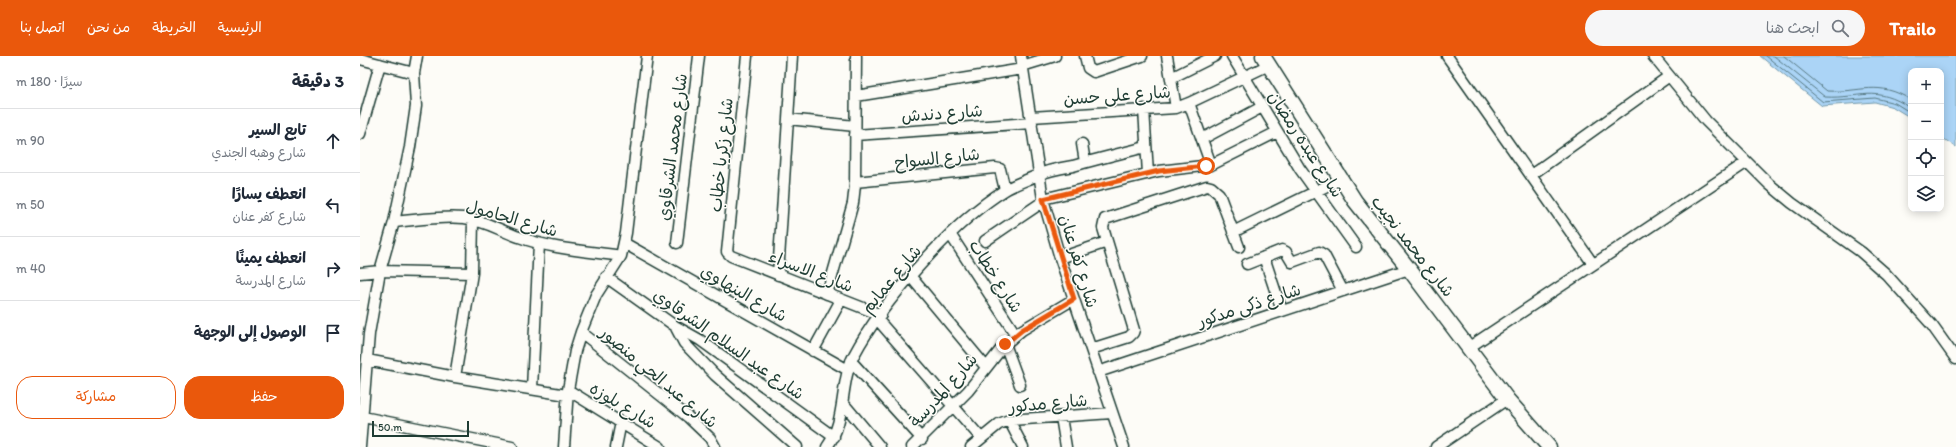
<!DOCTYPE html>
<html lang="ar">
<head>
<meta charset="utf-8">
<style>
  body { margin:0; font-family:Itim,"Playpen Sans Arabic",sans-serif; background:#f6f6f7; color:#1f2937; direction:rtl }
  .controls { position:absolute; right:12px; top:12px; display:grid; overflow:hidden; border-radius:8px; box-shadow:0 2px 10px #0003 }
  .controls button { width:36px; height:36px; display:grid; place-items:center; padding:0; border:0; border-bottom:1px solid #e0e1e3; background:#fff; color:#1f2937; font:20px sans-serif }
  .scale { position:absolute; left:12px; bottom:10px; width:97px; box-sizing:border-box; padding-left:4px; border:2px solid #1f3d34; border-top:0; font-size:11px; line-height:14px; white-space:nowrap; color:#1f3d34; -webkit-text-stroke:3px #fdfcf7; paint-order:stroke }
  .stop { position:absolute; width:12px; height:12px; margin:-9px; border:3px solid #ea580c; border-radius:50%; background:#fff }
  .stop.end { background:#ea580c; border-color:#fff; box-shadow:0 1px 4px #0008 }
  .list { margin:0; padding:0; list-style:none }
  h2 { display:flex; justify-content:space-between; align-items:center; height:52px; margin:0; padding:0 16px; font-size:17px }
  h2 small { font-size:13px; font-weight:400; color:#747a83 }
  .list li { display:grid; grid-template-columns:26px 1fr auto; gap:12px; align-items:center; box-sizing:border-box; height:64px; padding:0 16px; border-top:1px solid #e0e1e3 }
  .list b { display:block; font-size:15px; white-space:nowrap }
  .list p { margin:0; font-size:13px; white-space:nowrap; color:#747a83 }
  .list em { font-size:13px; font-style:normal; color:#747a83 }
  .actions { display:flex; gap:8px; padding:12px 16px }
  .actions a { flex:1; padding:9px 0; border:1px solid #ea580c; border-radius:16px; text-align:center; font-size:14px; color:#ea580c }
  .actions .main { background:#ea580c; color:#fff }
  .icon { flex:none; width:22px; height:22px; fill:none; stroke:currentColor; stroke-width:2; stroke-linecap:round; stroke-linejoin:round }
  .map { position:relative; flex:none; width:1596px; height:391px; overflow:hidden; direction:ltr }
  header { display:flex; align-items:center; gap:24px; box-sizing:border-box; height:56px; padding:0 20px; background:#ea580c; color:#fff }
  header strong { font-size:19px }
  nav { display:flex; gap:22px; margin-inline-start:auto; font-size:14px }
  .search { width:280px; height:36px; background:#f6f6f7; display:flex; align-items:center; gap:10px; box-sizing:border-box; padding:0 14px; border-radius:22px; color:#747a83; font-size:15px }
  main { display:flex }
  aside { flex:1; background:#fff }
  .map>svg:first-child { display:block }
  .water { fill:#abd4f6; stroke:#7398a8 }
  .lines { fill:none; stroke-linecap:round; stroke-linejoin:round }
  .shore { stroke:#577982; stroke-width:1 }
  .street-casing { stroke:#1f3d34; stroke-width:13 }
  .secondary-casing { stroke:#1f3d34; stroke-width:17 }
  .street { stroke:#fdfcf7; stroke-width:10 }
  .secondary { stroke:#fdfcf7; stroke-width:14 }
  .route { stroke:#ea580c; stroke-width:5 }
  .labels { text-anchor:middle; stroke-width:3; stroke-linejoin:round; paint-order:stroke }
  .street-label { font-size:17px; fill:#1f3d34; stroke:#fdfcf7 }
</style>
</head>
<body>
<header>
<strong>Trailo</strong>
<div class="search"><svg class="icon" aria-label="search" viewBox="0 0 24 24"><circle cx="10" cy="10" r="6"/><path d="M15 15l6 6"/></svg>ابحث هنا</div>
<nav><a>الرئيسية</a><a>الخريطة</a><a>من نحن</a><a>اتصل بنا</a></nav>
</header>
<main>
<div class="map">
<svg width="1596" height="391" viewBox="0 0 1596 391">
  <rect width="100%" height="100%" fill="#fdfcf7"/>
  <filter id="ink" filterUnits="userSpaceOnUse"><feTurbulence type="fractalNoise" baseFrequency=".025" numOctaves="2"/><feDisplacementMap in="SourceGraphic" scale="8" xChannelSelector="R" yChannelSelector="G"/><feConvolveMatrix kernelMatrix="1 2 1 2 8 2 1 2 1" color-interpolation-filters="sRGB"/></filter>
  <g filter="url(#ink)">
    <path class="water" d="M 1400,0 L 1596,0 L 1596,91 L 1581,81 L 1581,15 L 1551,15 L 1551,62 L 1533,51 L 1515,46 L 1462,50 Z"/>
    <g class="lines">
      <path class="shore" d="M 1406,0 L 1463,46 L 1515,42 L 1535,47 L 1551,57
        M 1414,0 L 1465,41 C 1502,43 1514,28 1551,52
        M 1424,0 L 1467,35 C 1501,37 1518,23 1551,44"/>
      <g class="street-casing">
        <path id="street" d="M 387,0 L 367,196 L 371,200 L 521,259
          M 661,0 L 683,143 L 700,202 L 764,391
          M 725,0 L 728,12 L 734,16 L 782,0
          M 807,0 L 816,52
          M 872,0 L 940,113 L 996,191
          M 1087,0 L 1233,208
          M 1293,0 L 1346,65 L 1409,128 L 1432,147 L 1501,196 L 1526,218 L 1571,268 L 1596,303
          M 0,3 L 54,17
          M 662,10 L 695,0
          M 811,22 L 855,0
          M 496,40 L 663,13
          M 829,47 L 851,109
          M 784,53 L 788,118
          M 671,61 L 816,52 L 829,47 L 909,9
          M 428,63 L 495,70
          M 0,78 L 20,8
          M 495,79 L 672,67
          M 842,83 L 902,51
          M 722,88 L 725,106
          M 1171,119 L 1308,21
          M 495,126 L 635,112 L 640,113 L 645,134
          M 683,143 L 799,115 L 851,109 L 917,76
          M 34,166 C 57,164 81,160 104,162 C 124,164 141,175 159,181 C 191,193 227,195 261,200
          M 873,176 L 981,123
          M 590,178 L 656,279
          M 625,185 L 684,145
          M 264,187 L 488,314
          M 317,187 L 339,0
          M 904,201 L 922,255
          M 700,202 L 747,186
          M 887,208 L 922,194 L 926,196 L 932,206 L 959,196 L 964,199 L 983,235
          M 0,217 L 20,215 L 112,217
          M 418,219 L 432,0
          M 246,221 L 315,270 L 340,284 L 474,381
          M 551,221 L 626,311
          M 467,238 L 493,147 L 495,129 L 496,0
          M 517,263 L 621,382
          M 315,270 L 324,287 L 355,319 L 437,391
          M 221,276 L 328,361 L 350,382 L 355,391
          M 645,288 L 660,329
          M 1108,292 L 1387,106
          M 731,293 L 769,281 L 773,277 L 774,274 L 743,172 L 745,163 L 847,130 L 851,131 L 859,138 L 879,191
          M 453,295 L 481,244
          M 7,304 L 95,321 L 207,339
          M 491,305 L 562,383
          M 738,316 L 1049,213
          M 95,321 L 112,217 L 113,164
          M 172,333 L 179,187
          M 208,334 L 300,391
          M 483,347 L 520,391
          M 3,361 L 152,391
          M 701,361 L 706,391
          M 649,364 L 663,391
          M 0,391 L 9,278 L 20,215 L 34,166 L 50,91 L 56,50 L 54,17 L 57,0
          M 204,391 L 208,334 L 215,295 L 221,276 L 236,239 L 261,200 L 266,177 L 287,0
          M 256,391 L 261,366
          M 467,391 C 487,364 479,328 494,299 C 522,246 593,166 645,134 C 655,128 667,124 678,119 C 688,114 701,112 713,110 C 737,103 762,97 786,91
          M 552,391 L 608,335 L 645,288 L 662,274 L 714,243
          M 611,391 L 639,368 L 649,364 L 752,357
          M 1076,391 L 1147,343"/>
      </g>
      <g class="secondary-casing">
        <path id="secondary" d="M 903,0 L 995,145 L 1049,213 L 1147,343 L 1189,391"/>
      </g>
      <use href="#street" class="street"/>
      <use href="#secondary" class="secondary"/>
    </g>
  </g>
  <g class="lines" filter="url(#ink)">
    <path class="route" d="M 645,288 L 662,274 L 714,243 L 683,143 L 799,115 L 846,110"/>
  </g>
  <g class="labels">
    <g class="street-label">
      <text transform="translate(757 39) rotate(-4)" y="6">شارع على حسن</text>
      <text transform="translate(582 57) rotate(-4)" y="6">شارع دندش</text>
      <text transform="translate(946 88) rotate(57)" y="6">شارع عبده رمضان</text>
      <text transform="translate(312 91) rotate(-83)" y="6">شارع محمد الشرقاوي</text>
      <text transform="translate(361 99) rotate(-84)" y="6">شارع زكريا خطاب</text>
      <text transform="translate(577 102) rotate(-6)" y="6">شارع السواح</text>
      <text transform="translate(152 162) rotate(16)" y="6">شارع الحامول</text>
      <text transform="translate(1053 190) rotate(52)" y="6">شارع محمد نجيب</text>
      <text transform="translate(719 205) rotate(73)" y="6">شارع كفر عنان</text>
      <text transform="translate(451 215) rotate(21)" y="6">شارع الاسراء</text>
      <text transform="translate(636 220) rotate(57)" y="6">شارع خطاب</text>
      <text transform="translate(531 223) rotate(-50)" y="6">شارع عمايم</text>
      <text transform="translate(384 237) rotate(30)" y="6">شارع البنهاوي</text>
      <text transform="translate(889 249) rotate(-18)" y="6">شارع ذكى مدكور</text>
      <text transform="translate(369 288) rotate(35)" y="6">شارع عبد السلام الشرقاوي</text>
      <text transform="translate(299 321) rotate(40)" y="6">شارع عبد الحي منصور</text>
      <text transform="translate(583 334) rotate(-48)" y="6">شارع المدرسة</text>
      <text transform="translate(688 347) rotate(-5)" y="6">شارع مدكور</text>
      <text transform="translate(263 349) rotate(31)" y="6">شارع بلوزه</text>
    </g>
  </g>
</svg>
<div class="controls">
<button>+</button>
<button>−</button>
<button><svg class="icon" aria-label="locate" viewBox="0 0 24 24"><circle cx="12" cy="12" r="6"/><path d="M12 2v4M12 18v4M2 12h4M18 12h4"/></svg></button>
<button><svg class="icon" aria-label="layers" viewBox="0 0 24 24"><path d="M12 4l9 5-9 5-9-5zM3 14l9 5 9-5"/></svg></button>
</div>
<div class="scale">50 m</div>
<div class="stop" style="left:846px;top:110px"></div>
<div class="stop end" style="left:645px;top:288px"></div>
</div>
<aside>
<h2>3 دقيقة<small>سيرًا · 180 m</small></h2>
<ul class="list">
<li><svg class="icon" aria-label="ahead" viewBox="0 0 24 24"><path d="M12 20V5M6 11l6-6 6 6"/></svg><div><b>تابع السير</b><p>شارع وهبه الجندي</p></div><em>90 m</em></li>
<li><svg class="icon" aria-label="left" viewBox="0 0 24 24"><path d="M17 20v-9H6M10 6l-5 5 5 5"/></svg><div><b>انعطف يسارًا</b><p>شارع كفر عنان</p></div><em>50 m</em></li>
<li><svg class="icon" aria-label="right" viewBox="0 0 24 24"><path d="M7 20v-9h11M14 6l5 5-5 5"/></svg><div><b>انعطف يمينًا</b><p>شارع المدرسة</p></div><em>40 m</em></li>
<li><svg class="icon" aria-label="arrive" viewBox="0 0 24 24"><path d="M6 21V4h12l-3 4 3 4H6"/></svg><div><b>الوصول إلى الوجهة</b></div></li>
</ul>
<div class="actions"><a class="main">حفظ</a><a>مشاركة</a></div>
</aside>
</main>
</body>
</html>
